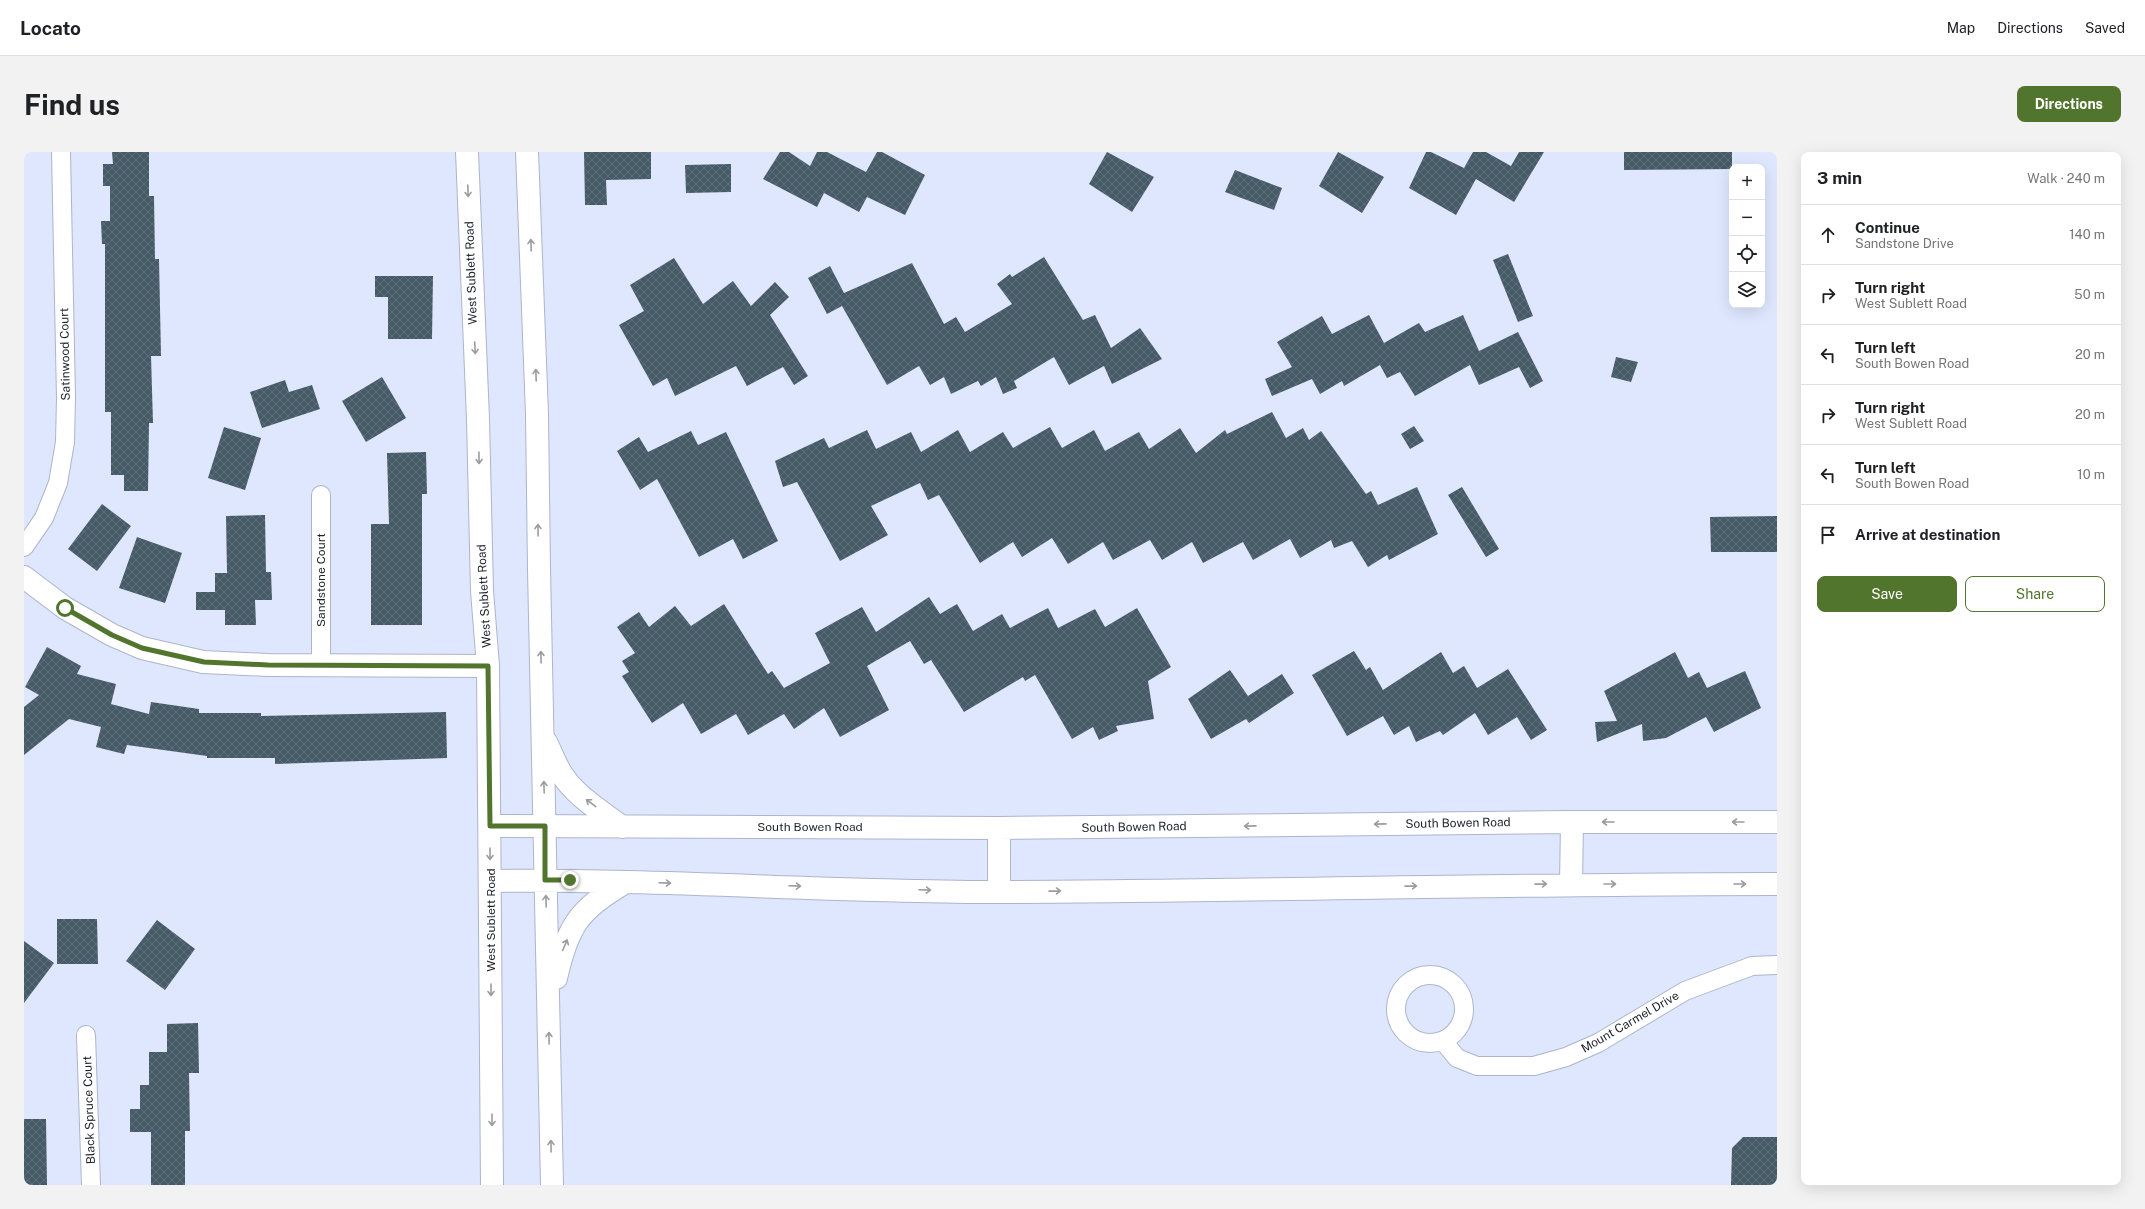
<!DOCTYPE html>
<html lang="en">
<head>
<meta charset="utf-8">
<style>
  body { margin:0; font-family:"Public Sans",sans-serif; background:#f2f2f2; color:#202124 }
  .controls { position:absolute; right:12px; top:12px; display:grid; overflow:hidden; border-radius:8px; box-shadow:0 4px 16px #0002 }
  .controls button { width:36px; height:36px; display:grid; place-items:center; padding:0; border:0; border-bottom:1px solid #e0e0e0; background:#fff; color:#202124; font:20px sans-serif }
  .stop { position:absolute; width:12px; height:12px; margin:-9px; border:3px solid #52752e; border-radius:50%; background:#fff }
  .stop.end { background:#52752e; border-color:#fff; box-shadow:0 1px 4px #0008 }
  .list { margin:0; padding:0; list-style:none }
  h2 { display:flex; justify-content:space-between; align-items:center; height:52px; margin:0; padding:0 16px; font-size:17px }
  h2 small { font-size:13px; font-weight:400; color:#757577 }
  .list li { display:grid; grid-template-columns:26px 1fr auto; gap:12px; align-items:center; box-sizing:border-box; height:60px; padding:0 16px; border-top:1px solid #e0e0e0 }
  .list b { display:block; font-size:15px; white-space:nowrap }
  .list p { margin:0; font-size:13px; white-space:nowrap; color:#757577 }
  .list em { font-size:13px; font-style:normal; color:#757577 }
  .actions { display:flex; gap:8px; padding:12px 16px }
  .actions a { flex:1; padding:9px 0; border:1px solid #52752e; border-radius:8px; text-align:center; font-size:14px; color:#52752e }
  .actions .main { background:#52752e; color:#fff }
  .icon { flex:none; width:22px; height:22px; fill:none; stroke:currentColor; stroke-width:2; stroke-linecap:round; stroke-linejoin:round }
  .map { position:relative; flex:none; width:1753px; height:1033px; overflow:hidden; border-radius:8px }
  header { display:flex; align-items:center; gap:24px; box-sizing:border-box; height:56px; padding:0 20px; background:#fff; border-bottom:1px solid #e0e0e0 }
  header strong { font-size:19px }
  nav { display:flex; gap:22px; margin-inline-start:auto; font-size:14px }
  .intro { display:flex; align-items:center; justify-content:space-between; box-sizing:border-box; height:96px; padding:0 24px }
  h1 { margin:0; font-size:28px }
  .button { padding:10px 18px; border-radius:8px; background:#52752e; color:#fff; font-size:14px; font-weight:700 }
  main { display:flex; gap:24px; padding:0 24px }
  aside { flex:1; background:#fff; border-radius:8px; box-shadow:0 4px 16px #0002 }
  .map>svg:first-child { display:block }
  .building { fill:url(#building-cross-hatch) }
  .lines { fill:none; stroke-linecap:round; stroke-linejoin:round }
  .minor-casing { stroke:#acb5ca; stroke-width:20 }
  .tertiary-casing { stroke:#acb5ca; stroke-width:24 }
  .secondary-casing { stroke:#acb5ca; stroke-width:24 }
  .minor { stroke:#fff; stroke-width:18 }
  .tertiary { stroke:#fff; stroke-width:22 }
  .secondary { stroke:#fff; stroke-width:22 }
  .oneway { stroke:#9a9c9f }
  .route { stroke:#52752e; stroke-width:5 }
  .labels { text-anchor:middle; stroke-width:4; stroke-linejoin:round; paint-order:stroke }
  .street-label { font-size:12px; fill:#1f222a; stroke:#fff }
</style>
</head>
<body>
<header>
<strong>Locato</strong>
<nav><a>Map</a><a>Directions</a><a>Saved</a></nav>
</header>
<div class="intro"><h1>Find us</h1><a class="button">Directions</a></div>
<main>
<div class="map">
<svg width="1753" height="1033" viewBox="0 0 1753 1033">
  <defs>
    <pattern id="building-cross-hatch" width="8" height="8" patternUnits="userSpaceOnUse"><rect width="8" height="8" fill="#475a67"/><path d="M0 0l8 8M0 8l8-8" fill="none" stroke="#5e6e79"/></pattern>
  </defs>
  <rect width="100%" height="100%" fill="#dee7fe"/>
  <path class="building" d="M 88,0 L 125,0 L 125,44 L 130,44 L 131,107 L 135,107 L 137,204 L 127,204 L 129,271 L 125,271 L 124,339 L 100,339 L 100,323 L 87,323 L 87,260 L 81,260 L 81,92 L 78,92 L 77,69 L 86,69 L 86,34 L 79,34 L 79,12 L 89,12 Z
    M 560,0 L 627,0 L 627,27 L 582,28 L 583,53 L 561,53 Z
    M 756,0 L 765,0 L 786,14 L 793,0 L 803,0 L 842,20 L 853,0 L 858,0 L 901,23 L 881,63 L 843,45 L 835,60 L 800,41 L 793,55 L 739,27 Z
    M 1083,0 L 1130,25 L 1108,60 L 1065,32 Z
    M 1314,0 L 1360,25 L 1338,61 L 1295,34 Z
    M 1402,0 L 1407,0 L 1440,16 L 1449,0 L 1462,0 L 1487,14 L 1495,0 L 1520,0 L 1490,50 L 1452,27 L 1432,63 L 1385,36 Z
    M 1600,0 L 1708,0 L 1708,17 L 1600,18 Z
    M 707,12 L 707,40 L 662,41 L 661,13 Z
    M 1211,18 L 1258,36 L 1250,58 L 1201,40 Z
    M 1484,102 L 1509,164 L 1494,170 L 1469,108 Z
    M 1020,105 L 1059,168 L 1071,163 L 1087,196 L 1116,176 L 1138,207 L 1088,232 L 1080,214 L 1045,233 L 1030,205 L 990,229 L 993,236 L 979,242 L 972,225 L 957,234 L 954,229 L 927,242 L 920,225 L 906,233 L 895,214 L 863,233 L 818,154 L 803,162 L 784,126 L 806,114 L 820,141 L 888,111 L 920,172 L 932,165 L 941,180 L 988,152 L 973,132 L 986,122 L 988,125 Z
    M 650,106 L 679,152 L 709,129 L 727,154 L 751,130 L 765,145 L 746,163 L 784,224 L 770,233 L 759,215 L 723,234 L 712,214 L 651,244 L 643,226 L 629,234 L 595,173 L 620,159 L 606,133 Z
    M 351,124 L 409,124 L 408,187 L 364,187 L 364,145 L 351,145 Z
    M 1345,163 L 1360,191 L 1395,171 L 1401,180 L 1439,163 L 1455,199 L 1494,180 L 1519,229 L 1506,236 L 1495,215 L 1455,233 L 1446,213 L 1391,244 L 1376,220 L 1363,226 L 1356,213 L 1320,234 L 1318,229 L 1296,242 L 1288,227 L 1248,244 L 1241,227 L 1268,215 L 1253,190 L 1298,164 L 1308,182 Z
    M 1592,205 L 1614,210 L 1607,230 L 1587,225 Z
    M 358,225 L 382,266 L 342,290 L 318,249 Z
    M 261,228 L 265,240 L 288,233 L 296,257 L 238,276 L 226,240 Z
    M 1248,260 L 1262,286 L 1279,276 L 1285,288 L 1297,279 L 1342,342 L 1347,339 L 1354,353 L 1393,335 L 1414,382 L 1365,408 L 1363,403 L 1344,415 L 1328,389 L 1310,396 L 1307,388 L 1276,406 L 1266,387 L 1229,408 L 1219,390 L 1179,411 L 1168,390 L 1138,408 L 1126,388 L 1089,408 L 1079,390 L 1044,412 L 1028,386 L 998,405 L 989,390 L 956,411 L 915,343 L 904,348 L 896,331 L 847,354 L 864,383 L 816,409 L 773,330 L 759,335 L 751,309 L 800,286 L 805,296 L 843,278 L 852,297 L 887,280 L 897,300 L 934,278 L 946,300 L 979,280 L 989,296 L 1026,275 L 1038,296 L 1070,278 L 1081,299 L 1115,280 L 1125,297 L 1156,276 L 1172,301 L 1201,278 L 1203,282 Z
    M 1390,274 L 1400,289 L 1386,297 L 1377,282 Z
    M 200,275 L 237,286 L 221,338 L 184,326 Z
    M 667,279 L 674,293 L 702,280 L 754,389 L 719,407 L 709,387 L 675,405 L 633,327 L 616,338 L 593,299 L 615,285 L 624,300 Z
    M 402,300 L 403,342 L 398,342 L 398,473 L 347,473 L 347,372 L 365,372 L 363,301 Z
    M 1438,335 L 1475,397 L 1462,405 L 1424,343 Z
    M 78,352 L 107,374 L 73,419 L 44,397 Z
    M 241,363 L 242,420 L 247,420 L 248,448 L 231,448 L 232,473 L 201,473 L 201,458 L 172,458 L 172,440 L 191,440 L 191,421 L 203,421 L 202,364 Z
    M 1753,364 L 1753,400 L 1687,400 L 1686,365 Z
    M 113,385 L 158,401 L 141,451 L 95,436 Z
    M 905,445 L 916,462 L 933,452 L 949,479 L 978,462 L 986,476 L 1024,456 L 1034,476 L 1071,457 L 1081,475 L 1113,456 L 1147,515 L 1124,529 L 1130,567 L 1092,574 L 1094,579 L 1075,588 L 1069,575 L 1048,587 L 1011,523 L 1001,529 L 999,525 L 940,560 L 907,508 L 900,512 L 886,489 L 843,514 L 865,558 L 816,585 L 800,556 L 770,577 L 760,562 L 724,583 L 712,562 L 677,582 L 659,551 L 628,571 L 598,524 L 605,520 L 598,509 L 611,501 L 593,475 L 615,460 L 625,475 L 651,454 L 667,474 L 700,452 L 744,522 L 748,519 L 760,536 L 806,511 L 791,481 L 838,455 L 852,480 Z
    M 23,495 L 57,514 L 53,522 L 92,532 L 87,552 L 125,562 L 127,550 L 175,557 L 175,561 L 237,561 L 237,564 L 422,560 L 423,606 L 251,612 L 251,606 L 183,606 L 183,604 L 103,593 L 100,602 L 72,595 L 77,575 L 45,567 L 0,603 L 0,555 L 15,543 L 1,535 Z
    M 1330,499 L 1342,518 L 1346,515 L 1359,538 L 1417,500 L 1429,521 L 1440,514 L 1453,536 L 1484,517 L 1523,578 L 1507,588 L 1493,565 L 1464,583 L 1451,561 L 1419,583 L 1416,579 L 1392,590 L 1385,574 L 1370,583 L 1359,564 L 1323,584 L 1288,523 Z
    M 1651,500 L 1664,526 L 1675,520 L 1683,536 L 1721,519 L 1737,556 L 1690,580 L 1682,565 L 1642,586 L 1619,589 L 1618,572 L 1573,590 L 1571,570 L 1593,569 L 1580,539 Z
    M 1206,518 L 1224,544 L 1258,522 L 1270,541 L 1225,571 L 1222,567 L 1187,587 L 1164,547 Z
    M 33,767 L 73,767 L 74,812 L 33,812 Z
    M 133,768 L 171,797 L 141,838 L 102,809 Z
    M 0,789 L 30,811 L 0,851 Z
    M 174,871 L 175,921 L 165,921 L 166,979 L 161,979 L 161,1033 L 127,1033 L 127,980 L 106,980 L 106,957 L 116,957 L 116,933 L 125,933 L 125,900 L 143,900 L 143,872 Z
    M 0,967 L 22,967 L 23,1033 L 0,1033 Z
    M 1719,985 L 1753,985 L 1753,1033 L 1707,1033 L 1708,996 Z"/>
  <g class="lines">
    <g class="minor-casing">
      <path id="minor" d="M 0,395 L 20,366 L 34,331 L 41,290 L 42,246 L 37,0
        M 297,514 L 297,343
        M1372 857a34 34 0 1 1 68 0a34 34 0 1 1-68 0Z
        M 62,883 L 67,1033
        M 1419,889 L 1433,906 L 1453,914 L 1510,914 L 1542,905 L 1574,891 L 1661,839 L 1728,814 L 1753,813"/>
    </g>
    <g class="tertiary-casing">
      <path id="tertiary" d="M 0,425 L 41,456 L 88,483 L 118,496 L 179,510 L 244,513 L 464,514"/>
    </g>
    <g class="secondary-casing">
      <path id="secondary" d="M 443,0 L 454,267 L 458,439 L 464,514 L 468,1033
        M 503,0 L 513,262 L 515,417 L 528,1033
        M 522,590 C 527,600 531,611 537,621 C 551,644 577,659 598,675
        M 466,674 L 975,676 L 1548,670 L 1753,670
        M 467,729 C 637,727 807,740 977,740 C 1236,739 1494,732 1753,732
        M 1547,732 L 1548,670
        M 975,740 L 975,676
        M 532,826 C 544,773 555,757 602,730"/>
    </g>
    <use href="#minor" class="minor"/>
    <use href="#tertiary" class="tertiary"/>
    <use href="#secondary" class="secondary"/>
  </g>
  <defs><path id="oneway-shaft" d="M-6 0H5M1.5-3L5.5 0L1.5 3" fill="none" stroke-width="1.6" stroke-linecap="round" stroke-linejoin="round"/></defs>
  <g class="oneway">
    <use href="#oneway-shaft" transform="translate(444 39) rotate(88)"/>
    <use href="#oneway-shaft" transform="translate(507 93) rotate(-92)"/>
    <use href="#oneway-shaft" transform="translate(451 196) rotate(87)"/>
    <use href="#oneway-shaft" transform="translate(512 223) rotate(-92)"/>
    <use href="#oneway-shaft" transform="translate(455 306) rotate(89)"/>
    <use href="#oneway-shaft" transform="translate(514 378) rotate(-91)"/>
    <use href="#oneway-shaft" transform="translate(517 505) rotate(-91)"/>
    <use href="#oneway-shaft" transform="translate(520 635) rotate(-92)"/>
    <use href="#oneway-shaft" transform="translate(567 651) rotate(-143)"/>
    <use href="#oneway-shaft" transform="translate(1584 670) rotate(-180)"/>
    <use href="#oneway-shaft" transform="translate(1714 670) rotate(-180)"/>
    <use href="#oneway-shaft" transform="translate(1356 672) rotate(179)"/>
    <use href="#oneway-shaft" transform="translate(1226 674) rotate(179)"/>
    <use href="#oneway-shaft" transform="translate(466 702) rotate(90)"/>
    <use href="#oneway-shaft" transform="translate(641 731) rotate(2)"/>
    <use href="#oneway-shaft" transform="translate(1517 732) rotate(-1)"/>
    <use href="#oneway-shaft" transform="translate(1586 732)"/>
    <use href="#oneway-shaft" transform="translate(1716 732)"/>
    <use href="#oneway-shaft" transform="translate(771 734) rotate(2)"/>
    <use href="#oneway-shaft" transform="translate(1387 734) rotate(-1)"/>
    <use href="#oneway-shaft" transform="translate(901 738) rotate(2)"/>
    <use href="#oneway-shaft" transform="translate(1031 739) rotate(-1)"/>
    <use href="#oneway-shaft" transform="translate(522 749) rotate(-92)"/>
    <use href="#oneway-shaft" transform="translate(541 793) rotate(-67)"/>
    <use href="#oneway-shaft" transform="translate(467 838) rotate(90)"/>
    <use href="#oneway-shaft" transform="translate(525 886) rotate(-91)"/>
    <use href="#oneway-shaft" transform="translate(468 968) rotate(90)"/>
    <use href="#oneway-shaft" transform="translate(527 994) rotate(-91)"/>
  </g>
  <g class="lines">
    <path class="route" d="M 41,456 L 88,483 L 118,496 L 180,510 L 244,513 L 464,514 L 466,674 L 521,674 L 521,728 L 546,728"/>
  </g>
  <g class="labels">
    <g class="street-label">
      <text transform="translate(447 121) rotate(-92)" y="4">West Sublett Road</text>
      <text transform="translate(41 202) rotate(-91)" y="4">Satinwood Court</text>
      <text transform="translate(297 428) rotate(-90)" y="4">Sandstone Court</text>
      <text transform="translate(460 444) rotate(-93)" y="4">West Sublett Road</text>
      <text transform="translate(1434 671) rotate(-1)" y="4">South Bowen Road</text>
      <text x="786" y="679">South Bowen Road</text>
      <text transform="translate(1110 675) rotate(-1)" y="4">South Bowen Road</text>
      <text transform="translate(467 768) rotate(-90)" y="4">West Sublett Road</text>
      <text transform="translate(1606 870) rotate(-30)" y="4">Mount Carmel Drive</text>
      <text transform="translate(65 958) rotate(-92)" y="4">Black Spruce Court</text>
    </g>
  </g>
</svg>
<div class="controls">
<button>+</button>
<button>−</button>
<button><svg class="icon" aria-label="locate" viewBox="0 0 24 24"><circle cx="12" cy="12" r="6"/><path d="M12 2v4M12 18v4M2 12h4M18 12h4"/></svg></button>
<button><svg class="icon" aria-label="layers" viewBox="0 0 24 24"><path d="M12 4l9 5-9 5-9-5zM3 14l9 5 9-5"/></svg></button>
</div>
<div class="stop" style="left:41px;top:456px"></div>
<div class="stop end" style="left:546px;top:728px"></div>
</div>
<aside>
<h2>3 min<small>Walk · 240 m</small></h2>
<ul class="list">
<li><svg class="icon" aria-label="ahead" viewBox="0 0 24 24"><path d="M12 20V5M6 11l6-6 6 6"/></svg><div><b>Continue</b><p>Sandstone Drive</p></div><em>140 m</em></li>
<li><svg class="icon" aria-label="right" viewBox="0 0 24 24"><path d="M7 20v-9h11M14 6l5 5-5 5"/></svg><div><b>Turn right</b><p>West Sublett Road</p></div><em>50 m</em></li>
<li><svg class="icon" aria-label="left" viewBox="0 0 24 24"><path d="M17 20v-9H6M10 6l-5 5 5 5"/></svg><div><b>Turn left</b><p>South Bowen Road</p></div><em>20 m</em></li>
<li><svg class="icon" aria-label="right" viewBox="0 0 24 24"><path d="M7 20v-9h11M14 6l5 5-5 5"/></svg><div><b>Turn right</b><p>West Sublett Road</p></div><em>20 m</em></li>
<li><svg class="icon" aria-label="left" viewBox="0 0 24 24"><path d="M17 20v-9H6M10 6l-5 5 5 5"/></svg><div><b>Turn left</b><p>South Bowen Road</p></div><em>10 m</em></li>
<li><svg class="icon" aria-label="arrive" viewBox="0 0 24 24"><path d="M6 21V4h12l-3 4 3 4H6"/></svg><div><b>Arrive at destination</b></div></li>
</ul>
<div class="actions"><a class="main">Save</a><a>Share</a></div>
</aside>
</main>
</body>
</html>
